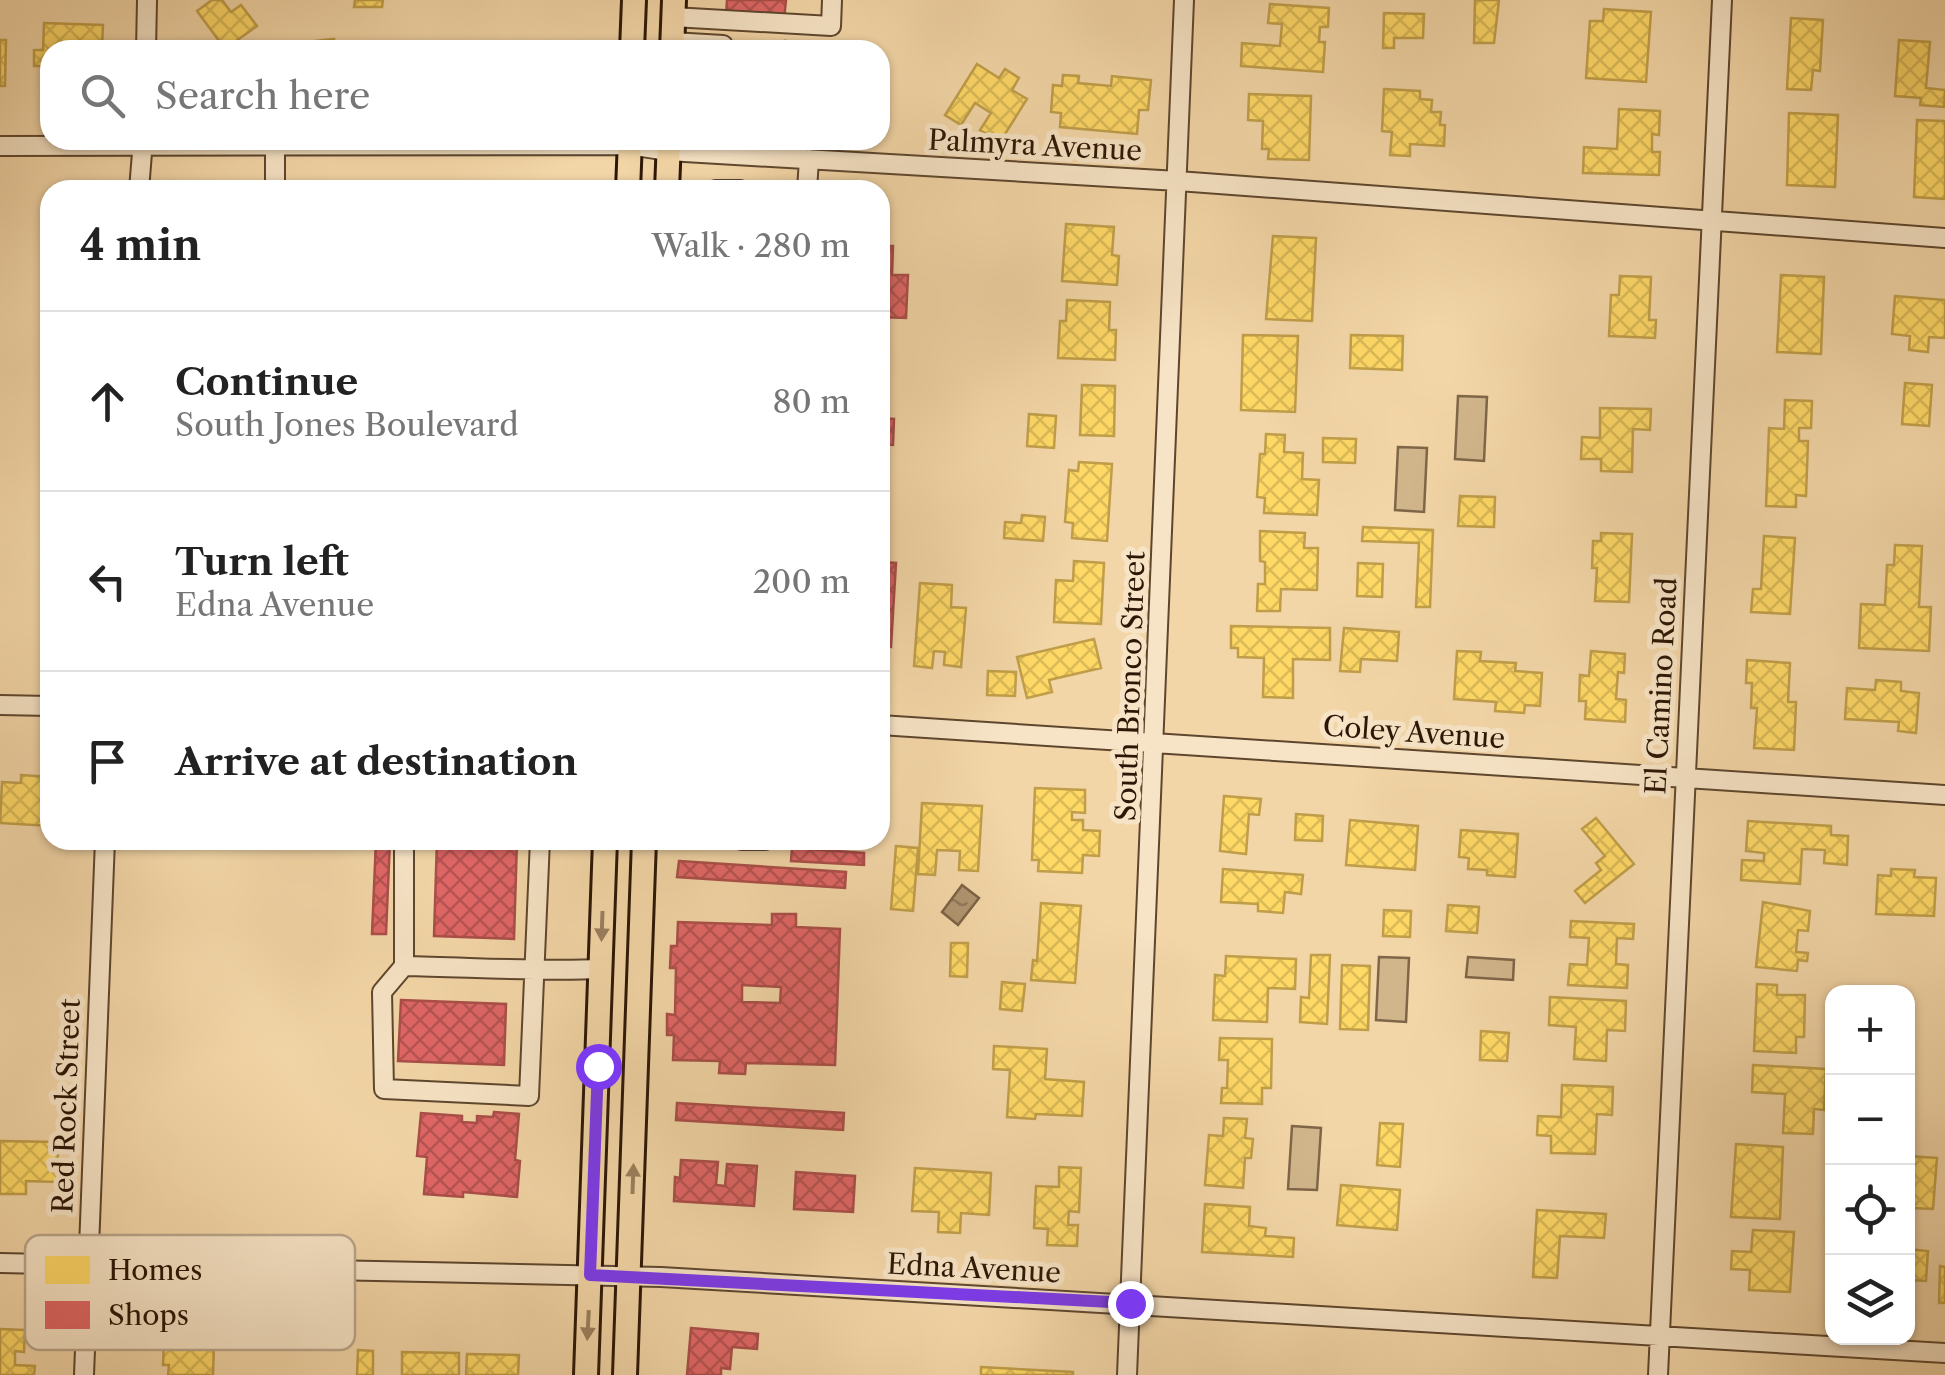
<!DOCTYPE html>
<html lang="en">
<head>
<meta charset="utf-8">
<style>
  body { margin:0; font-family:"Libre Caslon Text",serif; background:#f2f2f2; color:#222 }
  .controls { position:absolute; right:30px; bottom:30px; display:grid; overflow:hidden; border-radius:20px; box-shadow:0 2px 8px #0004 }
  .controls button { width:90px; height:90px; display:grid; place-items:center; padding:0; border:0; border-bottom:2px solid #e0e0e0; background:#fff; color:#222; font:50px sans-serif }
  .stop { position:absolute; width:30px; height:30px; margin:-22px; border:8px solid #7c3aed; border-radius:50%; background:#fff }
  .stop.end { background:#7c3aed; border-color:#fff; box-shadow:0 2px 10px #0008 }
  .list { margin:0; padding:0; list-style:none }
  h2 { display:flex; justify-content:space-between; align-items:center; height:130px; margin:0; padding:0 40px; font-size:42px }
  h2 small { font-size:32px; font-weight:400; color:#767676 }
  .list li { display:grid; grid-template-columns:65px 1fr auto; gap:30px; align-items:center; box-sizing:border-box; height:180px; padding:0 40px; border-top:2px solid #e0e0e0 }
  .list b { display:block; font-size:38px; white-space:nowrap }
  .list p { margin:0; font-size:32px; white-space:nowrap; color:#767676 }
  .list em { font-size:32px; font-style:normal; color:#767676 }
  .icon { flex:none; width:55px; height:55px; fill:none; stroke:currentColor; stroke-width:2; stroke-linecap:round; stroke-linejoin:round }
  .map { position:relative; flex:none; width:1945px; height:1375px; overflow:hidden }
  .search { position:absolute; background:#fff; box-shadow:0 2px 8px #0004; left:40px; top:40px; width:850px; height:110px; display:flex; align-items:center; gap:25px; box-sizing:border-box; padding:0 35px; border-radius:30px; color:#767676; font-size:38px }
  .panel { position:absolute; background:#fff; box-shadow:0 2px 8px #0004; left:40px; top:180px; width:850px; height:670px; border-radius:30px }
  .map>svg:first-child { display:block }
  .pitch { fill:#d1b58b; stroke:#7f6648; stroke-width:2.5 }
  .water { fill:url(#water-ripples); stroke:#7c6245; stroke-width:2.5 }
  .homes { fill:url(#homes-cross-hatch); stroke:#c09e49; stroke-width:2.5 }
  .shops { fill:url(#shops-cross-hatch); stroke:#aa4e49; stroke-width:2.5; fill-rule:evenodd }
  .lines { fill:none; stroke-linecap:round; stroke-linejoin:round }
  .minor-casing { stroke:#5e462e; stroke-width:22 }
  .major-casing { stroke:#2d1605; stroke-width:28 }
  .minor { stroke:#f7e4c6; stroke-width:18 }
  .major { stroke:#f3d6a7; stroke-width:22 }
  .oneway { fill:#9a805e }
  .route { stroke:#7c3aed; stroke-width:12 }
  .labels { text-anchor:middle; stroke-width:10; stroke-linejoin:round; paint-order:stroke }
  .street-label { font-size:28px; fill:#2d1605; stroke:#f7e4c6 }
  .key { fill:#f7e4c6; stroke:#baa68c; stroke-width:2.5 }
  .key-label { font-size:28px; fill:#2d1605 }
</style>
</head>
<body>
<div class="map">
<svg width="1945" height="1375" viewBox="0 0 1945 1375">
  <defs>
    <pattern id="water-ripples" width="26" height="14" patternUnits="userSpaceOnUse" patternTransform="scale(2.5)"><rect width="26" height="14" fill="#b09570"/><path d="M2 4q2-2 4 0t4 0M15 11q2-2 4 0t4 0" fill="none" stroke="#90795a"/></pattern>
    <pattern id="homes-cross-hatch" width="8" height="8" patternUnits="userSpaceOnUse" patternTransform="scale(2.5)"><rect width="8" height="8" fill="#ffd966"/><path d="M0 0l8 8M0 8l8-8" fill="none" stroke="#dbba57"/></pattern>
    <pattern id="shops-cross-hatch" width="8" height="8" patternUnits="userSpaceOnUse" patternTransform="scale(2.5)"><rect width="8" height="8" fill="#e06666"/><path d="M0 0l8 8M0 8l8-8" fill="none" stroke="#b65352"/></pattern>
  </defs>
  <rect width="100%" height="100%" fill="#f3d6a7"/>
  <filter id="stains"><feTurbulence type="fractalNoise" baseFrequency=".002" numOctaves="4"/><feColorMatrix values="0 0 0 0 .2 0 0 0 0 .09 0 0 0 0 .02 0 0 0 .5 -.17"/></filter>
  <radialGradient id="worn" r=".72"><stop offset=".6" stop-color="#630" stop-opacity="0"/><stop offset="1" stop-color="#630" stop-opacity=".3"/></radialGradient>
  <path class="pitch" d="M 1458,396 L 1487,397 L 1484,461 L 1455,459 Z
    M 1398,447 L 1427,448 L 1424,512 L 1395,510 Z
    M 1379,957 L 1409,958 L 1406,1022 L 1376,1020 Z
    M 1468,957 L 1514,960 L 1513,980 L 1466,977 Z
    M 1292,1126 L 1321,1128 L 1317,1190 L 1288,1189 Z"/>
  <path class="water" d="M 962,885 L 979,898 L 958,925 L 942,912 Z"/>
  <path class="homes" d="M 212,0 L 222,0 L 231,12 L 241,5 L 257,26 L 225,49 L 197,11 Z
    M 355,0 L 383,0 L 382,7 L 354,7 Z
    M 1475,0 L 1499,0 L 1494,43 L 1474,43 Z
    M 1270,4 L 1329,8 L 1328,27 L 1320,27 L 1319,42 L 1325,42 L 1323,72 L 1241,66 L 1242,43 L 1280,46 L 1282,24 L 1268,23 Z
    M 1604,9 L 1651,12 L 1646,82 L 1586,78 L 1590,21 L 1603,21 Z
    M 1384,13 L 1424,14 L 1423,38 L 1394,38 L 1394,48 L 1383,48 Z
    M 1791,18 L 1823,20 L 1820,71 L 1813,70 L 1811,90 L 1787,89 Z
    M 44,23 L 103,25 L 102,49 L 50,50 L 50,76 L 43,76 L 44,66 L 34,66 L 34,50 L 43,50 Z
    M 334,39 L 335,50 L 270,50 L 270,46 Z
    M 0,40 L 6,40 L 5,86 L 0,86 Z
    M 1899,40 L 1930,42 L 1926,88 L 1945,90 L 1944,107 L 1920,105 L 1921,98 L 1895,96 Z
    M 977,64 L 999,78 L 1005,69 L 1019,78 L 1012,90 L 1027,99 L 1000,142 L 980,130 L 991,113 L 975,103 L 961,125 L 945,115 Z
    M 1063,75 L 1079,76 L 1078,83 L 1111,86 L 1112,76 L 1151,80 L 1148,110 L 1139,110 L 1137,134 L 1060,127 L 1061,113 L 1051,112 L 1053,85 L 1062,86 Z
    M 1384,89 L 1420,91 L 1420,99 L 1432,100 L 1431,112 L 1441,112 L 1440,125 L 1445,125 L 1444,146 L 1410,144 L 1410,156 L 1390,155 L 1392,132 L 1382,131 Z
    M 1249,94 L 1311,96 L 1309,160 L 1268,159 L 1269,149 L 1262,149 L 1263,121 L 1248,120 Z
    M 1619,109 L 1660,111 L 1659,135 L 1652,134 L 1652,152 L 1660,152 L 1659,175 L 1583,173 L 1584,147 L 1617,149 Z
    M 1789,113 L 1838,115 L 1835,187 L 1787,185 Z
    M 1917,120 L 1945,121 L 1945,199 L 1914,197 Z
    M 1066,224 L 1114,227 L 1112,255 L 1119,256 L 1117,285 L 1062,281 Z
    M 1273,236 L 1316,238 L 1312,321 L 1266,319 Z
    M 1781,275 L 1824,277 L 1821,354 L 1777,352 Z
    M 1620,276 L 1651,277 L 1649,320 L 1656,320 L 1655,338 L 1609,336 L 1611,295 L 1619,295 Z
    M 1895,296 L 1945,300 L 1945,338 L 1929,337 L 1928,352 L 1909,350 L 1910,336 L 1892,334 Z
    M 1067,300 L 1110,302 L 1109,330 L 1116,330 L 1115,360 L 1058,358 L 1060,321 L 1066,321 Z
    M 1243,335 L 1298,336 L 1295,412 L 1241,410 Z
    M 1351,335 L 1403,336 L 1402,370 L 1350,368 Z
    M 1905,383 L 1932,385 L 1929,426 L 1902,424 Z
    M 1082,385 L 1115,386 L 1114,436 L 1080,435 Z
    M 1785,400 L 1812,401 L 1811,428 L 1799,428 L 1799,441 L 1808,441 L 1806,496 L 1796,495 L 1796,507 L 1766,506 L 1769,428 L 1784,429 Z
    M 1600,408 L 1651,409 L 1650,430 L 1633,429 L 1632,472 L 1601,471 L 1601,459 L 1581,459 L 1582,437 L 1600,438 Z
    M 1029,414 L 1056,416 L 1054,448 L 1027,446 Z
    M 1266,434 L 1285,435 L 1284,452 L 1303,453 L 1302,479 L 1319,480 L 1317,515 L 1264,513 L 1265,498 L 1257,497 L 1260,454 L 1265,454 Z
    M 1323,438 L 1356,439 L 1355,463 L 1323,462 Z
    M 1079,462 L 1112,464 L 1107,541 L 1072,538 L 1073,523 L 1065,522 L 1069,470 L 1078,471 Z
    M 1460,496 L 1495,497 L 1494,527 L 1458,526 Z
    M 1022,515 L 1045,517 L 1043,541 L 1004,538 L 1005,522 L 1021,523 Z
    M 1363,527 L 1433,530 L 1430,607 L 1416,607 L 1419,543 L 1362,541 Z
    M 1260,531 L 1305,533 L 1304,548 L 1318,548 L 1317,590 L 1281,589 L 1280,611 L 1257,611 L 1258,584 L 1265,584 L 1265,562 L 1260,561 Z
    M 1601,533 L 1632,534 L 1629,602 L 1595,601 L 1597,568 L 1592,568 L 1593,541 L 1601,541 Z
    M 1764,536 L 1795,538 L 1790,614 L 1751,612 L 1753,589 L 1761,589 Z
    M 1895,545 L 1922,546 L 1919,607 L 1931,607 L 1929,651 L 1859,648 L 1861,604 L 1885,605 L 1887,565 L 1894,565 Z
    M 1074,561 L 1104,563 L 1101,624 L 1054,622 L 1056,580 L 1073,581 Z
    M 1358,563 L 1383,564 L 1382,597 L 1357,596 Z
    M 920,583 L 952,585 L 951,607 L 966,608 L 961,667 L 944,665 L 945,652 L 934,651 L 932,668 L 914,666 Z
    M 1231,626 L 1330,628 L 1330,660 L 1293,659 L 1293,698 L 1263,697 L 1264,658 L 1238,657 L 1238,648 L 1231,648 Z
    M 1344,628 L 1399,632 L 1397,661 L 1361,659 L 1360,672 L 1340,671 Z
    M 1094,639 L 1101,668 L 1049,680 L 1052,692 L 1027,698 L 1017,657 Z
    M 1457,651 L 1481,652 L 1480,661 L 1516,663 L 1515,671 L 1542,673 L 1540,706 L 1525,705 L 1524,713 L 1495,711 L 1496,702 L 1454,699 Z
    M 1591,651 L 1625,654 L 1624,673 L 1618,672 L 1616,699 L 1626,700 L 1625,722 L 1585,719 L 1586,701 L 1579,701 L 1580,675 L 1589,676 Z
    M 1747,660 L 1790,663 L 1788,702 L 1796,702 L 1794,750 L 1754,748 L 1757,708 L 1751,708 L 1752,683 L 1746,683 Z
    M 988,671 L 1016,672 L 1015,696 L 987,695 Z
    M 1876,680 L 1901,682 L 1901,691 L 1919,693 L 1916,733 L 1898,731 L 1899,722 L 1845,719 L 1847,688 L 1875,690 Z
    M 21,775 L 50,777 L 50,826 L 0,823 L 2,782 L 21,783 Z
    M 1035,788 L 1085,790 L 1085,813 L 1072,812 L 1072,820 L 1083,820 L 1083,830 L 1100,831 L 1099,856 L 1083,855 L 1082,873 L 1038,871 L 1039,860 L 1032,860 Z
    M 1224,796 L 1261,799 L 1259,815 L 1249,814 L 1246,854 L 1220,851 Z
    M 922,803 L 982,806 L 978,871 L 959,870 L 960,851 L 937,850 L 935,875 L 918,874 Z
    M 1296,814 L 1323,816 L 1322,841 L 1295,840 Z
    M 1596,818 L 1634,864 L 1585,903 L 1575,891 L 1601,870 L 1596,863 L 1605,856 L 1582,829 Z
    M 1350,820 L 1418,826 L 1415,870 L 1346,865 Z
    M 1748,821 L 1831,826 L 1831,835 L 1848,836 L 1847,865 L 1824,863 L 1825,850 L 1802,849 L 1800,884 L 1741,880 L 1742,860 L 1764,861 L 1764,853 L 1746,851 Z
    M 1461,830 L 1518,834 L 1515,877 L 1487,875 L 1487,870 L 1468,869 L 1469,858 L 1459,857 Z
    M 896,846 L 918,848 L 913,911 L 891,909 Z
    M 1223,869 L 1303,875 L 1301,894 L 1285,892 L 1283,913 L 1258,911 L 1258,904 L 1221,902 Z
    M 1891,869 L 1915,870 L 1914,877 L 1936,878 L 1934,916 L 1876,914 L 1878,875 L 1891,876 Z
    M 1763,902 L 1810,911 L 1808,931 L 1798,930 L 1796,952 L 1808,953 L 1807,961 L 1798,960 L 1797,971 L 1756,967 Z
    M 1041,903 L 1081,906 L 1075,983 L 1031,980 L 1033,960 L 1037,961 Z
    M 1448,905 L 1479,907 L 1477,933 L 1446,931 Z
    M 1384,910 L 1411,911 L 1410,937 L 1383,936 Z
    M 1571,921 L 1634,924 L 1633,939 L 1617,938 L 1616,964 L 1628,965 L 1627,988 L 1568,985 L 1570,964 L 1587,965 L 1589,938 L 1570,937 Z
    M 951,943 L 968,943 L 967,977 L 950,976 Z
    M 1311,955 L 1330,955 L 1327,1024 L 1300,1022 L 1301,997 L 1309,998 Z
    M 1226,956 L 1296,959 L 1295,989 L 1268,988 L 1267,1022 L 1213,1020 L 1215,975 L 1225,976 Z
    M 1342,965 L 1370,966 L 1368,1030 L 1340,1029 Z
    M 1002,982 L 1025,984 L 1022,1011 L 1000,1009 Z
    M 1757,984 L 1777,985 L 1777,995 L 1805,995 L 1804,1037 L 1796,1037 L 1796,1053 L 1754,1051 Z
    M 1550,997 L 1626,1001 L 1625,1031 L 1607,1030 L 1606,1061 L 1574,1059 L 1576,1027 L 1549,1025 Z
    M 1481,1031 L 1509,1033 L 1507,1061 L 1480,1060 Z
    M 1220,1038 L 1272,1039 L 1271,1088 L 1262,1088 L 1262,1104 L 1221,1103 L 1222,1088 L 1227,1088 L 1228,1060 L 1219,1060 Z
    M 994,1046 L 1047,1049 L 1045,1079 L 1084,1082 L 1082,1116 L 1036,1114 L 1035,1119 L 1007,1117 L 1010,1070 L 993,1069 Z
    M 1753,1065 L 1826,1069 L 1824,1110 L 1814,1109 L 1813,1134 L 1783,1133 L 1785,1094 L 1752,1092 Z
    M 1562,1085 L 1613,1087 L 1612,1115 L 1597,1114 L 1595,1154 L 1551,1153 L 1551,1136 L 1537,1135 L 1538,1116 L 1561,1117 Z
    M 1224,1118 L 1247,1119 L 1245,1138 L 1253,1139 L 1251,1158 L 1245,1158 L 1243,1188 L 1205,1185 L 1209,1135 L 1223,1136 Z
    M 1380,1123 L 1403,1124 L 1400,1167 L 1377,1165 Z
    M 0,1141 L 58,1142 L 57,1182 L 26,1181 L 26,1194 L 0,1194 Z
    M 1736,1144 L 1783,1147 L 1780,1219 L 1731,1217 Z
    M 1908,1156 L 1937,1158 L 1933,1209 L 1912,1208 L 1914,1187 L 1908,1187 Z
    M 1059,1167 L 1081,1168 L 1079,1212 L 1069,1211 L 1068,1225 L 1078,1225 L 1077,1246 L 1047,1245 L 1048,1229 L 1034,1228 L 1036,1186 L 1059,1187 Z
    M 915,1168 L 991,1173 L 989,1215 L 961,1213 L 960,1233 L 938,1232 L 939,1212 L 912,1211 Z
    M 1341,1185 L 1400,1190 L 1397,1230 L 1337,1225 Z
    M 1205,1204 L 1250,1207 L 1249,1226 L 1266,1228 L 1265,1236 L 1294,1238 L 1293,1257 L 1202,1252 Z
    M 1537,1210 L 1606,1214 L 1604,1238 L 1560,1236 L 1557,1278 L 1533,1277 Z
    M 1753,1230 L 1794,1232 L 1790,1292 L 1749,1290 L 1750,1270 L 1731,1269 L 1732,1251 L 1751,1252 Z
    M 1908,1249 L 1928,1251 L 1926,1281 L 1908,1280 Z
    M 1940,1266 L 1945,1267 L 1945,1303 L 1939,1303 Z
    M 0,1329 L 25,1330 L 24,1352 L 15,1351 L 15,1365 L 35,1366 L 34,1375 L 0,1375 Z
    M 164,1343 L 214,1345 L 213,1375 L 168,1375 L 169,1365 L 163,1365 Z
    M 358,1350 L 373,1351 L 373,1375 L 357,1375 Z
    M 402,1352 L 459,1353 L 459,1375 L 402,1375 Z
    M 467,1354 L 519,1355 L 518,1375 L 466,1375 Z
    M 981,1367 L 1073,1372 L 1073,1375 L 981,1375 Z"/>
  <path class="shops" d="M 727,0 L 786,0 L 784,20 L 726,16 Z
    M 785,41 L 786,50 L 735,50 L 735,49 Z
    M 880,246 L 893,246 L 892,275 L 908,275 L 906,318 L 880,317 Z
    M 880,418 L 894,419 L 893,445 L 880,444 Z
    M 880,562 L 896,563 L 891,647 L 880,646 Z
    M 376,840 L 390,840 L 386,934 L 372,934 Z
    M 437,840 L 517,840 L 514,939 L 434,936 Z
    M 792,848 L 864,853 L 864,865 L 791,861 Z
    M 679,861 L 846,872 L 845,888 L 677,877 Z
    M 772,914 L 796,914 L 796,927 L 840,929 L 835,1065 L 746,1063 L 745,1074 L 719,1073 L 720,1061 L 673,1060 L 674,1035 L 667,1035 L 667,1014 L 675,1015 L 676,968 L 670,968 L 671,946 L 677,946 L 678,922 L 772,925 ZM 742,985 L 781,987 L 780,1003 L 742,1002 Z
    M 401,1000 L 506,1004 L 504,1065 L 398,1061 Z
    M 677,1103 L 844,1113 L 843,1130 L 676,1120 Z
    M 494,1112 L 519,1114 L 515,1160 L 520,1161 L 517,1197 L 463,1192 L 463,1197 L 424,1194 L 427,1157 L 417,1156 L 421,1113 L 462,1116 L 462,1122 L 477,1123 L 477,1116 L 493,1117 Z
    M 681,1160 L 718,1162 L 716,1185 L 725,1186 L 727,1164 L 757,1166 L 754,1206 L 674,1201 L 675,1177 L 680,1178 Z
    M 796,1172 L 855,1176 L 853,1212 L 794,1209 Z
    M 691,1328 L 758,1334 L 757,1349 L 732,1347 L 730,1369 L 721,1368 L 721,1375 L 687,1375 Z"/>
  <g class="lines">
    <g class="minor-casing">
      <path id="minor" d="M 673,17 L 831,26 L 832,0
        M 672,42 L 723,45 L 723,50
        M 146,50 L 147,0
        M 0,146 L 629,145 L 668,151 L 1178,181 L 1945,238
        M 139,190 L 143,140
        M 275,190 L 275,144
        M 716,190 L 740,190
        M 807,190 L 809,159
        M 0,705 L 50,706
        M 880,725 L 1945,795
        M 540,840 L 529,1096 L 384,1089 L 382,992 L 404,966 C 469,967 535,972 601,969
        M 742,840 L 765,840
        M 404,966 L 404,840
        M 0,1263 L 661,1277 L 1945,1353
        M 84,1375 L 105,840
        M 1127,1375 L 1184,0
        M 1658,1375 L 1722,0"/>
    </g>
    <g class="major-casing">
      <path id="major" d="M 632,50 L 634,0
        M 672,50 L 674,0
        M 628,190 L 630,140
        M 667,190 L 669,140
        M 586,1375 L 605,840
        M 625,1375 L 644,840"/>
    </g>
    <use href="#minor" class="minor"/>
    <use href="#major" class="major"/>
  </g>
  <defs><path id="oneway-solid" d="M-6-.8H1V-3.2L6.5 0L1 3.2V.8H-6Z" transform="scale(2.5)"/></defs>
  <g class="oneway">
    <use href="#oneway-solid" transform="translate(602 926) rotate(92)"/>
    <use href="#oneway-solid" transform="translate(633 1179) rotate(-88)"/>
    <use href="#oneway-solid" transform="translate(588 1325) rotate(93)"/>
  </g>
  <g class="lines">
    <path class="route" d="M 598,1066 L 590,1275 L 1130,1303"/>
  </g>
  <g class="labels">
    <g class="street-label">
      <text transform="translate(1035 145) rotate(3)" y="10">Palmyra Avenue</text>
      <text transform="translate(1130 686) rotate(-88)" y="10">South Bronco Street</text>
      <text transform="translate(1661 686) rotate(-87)" y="10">El Camino Road</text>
      <text transform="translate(1414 732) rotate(4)" y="10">Coley Avenue</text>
      <text transform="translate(66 1106) rotate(-88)" y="10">Red Rock Street</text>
      <text transform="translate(974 1268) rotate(3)" y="10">Edna Avenue</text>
    </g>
  </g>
  <rect x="25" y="1235" width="330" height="115" rx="15" class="key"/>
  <rect x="45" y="1256" width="45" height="28" fill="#ffd966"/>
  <rect x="45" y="1301" width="45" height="28" fill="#e06666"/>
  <g class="key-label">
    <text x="108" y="1280">Homes</text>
    <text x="108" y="1325">Shops</text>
  </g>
  <rect width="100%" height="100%" filter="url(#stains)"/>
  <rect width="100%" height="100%" fill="url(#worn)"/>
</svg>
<div class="controls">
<button>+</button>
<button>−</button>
<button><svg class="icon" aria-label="locate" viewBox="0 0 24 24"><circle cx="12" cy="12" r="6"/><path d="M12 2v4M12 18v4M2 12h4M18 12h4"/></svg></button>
<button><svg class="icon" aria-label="layers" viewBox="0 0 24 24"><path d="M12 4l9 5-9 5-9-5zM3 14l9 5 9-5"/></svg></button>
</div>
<div class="stop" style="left:598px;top:1066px"></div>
<div class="stop end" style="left:1130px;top:1303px"></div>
<div class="search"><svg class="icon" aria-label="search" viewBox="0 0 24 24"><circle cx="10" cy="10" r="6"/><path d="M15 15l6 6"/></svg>Search here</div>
<section class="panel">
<h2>4 min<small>Walk · 280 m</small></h2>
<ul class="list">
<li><svg class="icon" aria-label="ahead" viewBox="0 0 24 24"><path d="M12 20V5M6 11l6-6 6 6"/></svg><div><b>Continue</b><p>South Jones Boulevard</p></div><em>80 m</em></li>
<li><svg class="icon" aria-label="left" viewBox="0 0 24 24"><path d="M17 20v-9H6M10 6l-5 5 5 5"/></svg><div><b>Turn left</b><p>Edna Avenue</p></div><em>200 m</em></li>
<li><svg class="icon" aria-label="arrive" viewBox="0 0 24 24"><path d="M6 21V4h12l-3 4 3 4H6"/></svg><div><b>Arrive at destination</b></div></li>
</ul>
</section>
</div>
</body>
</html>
